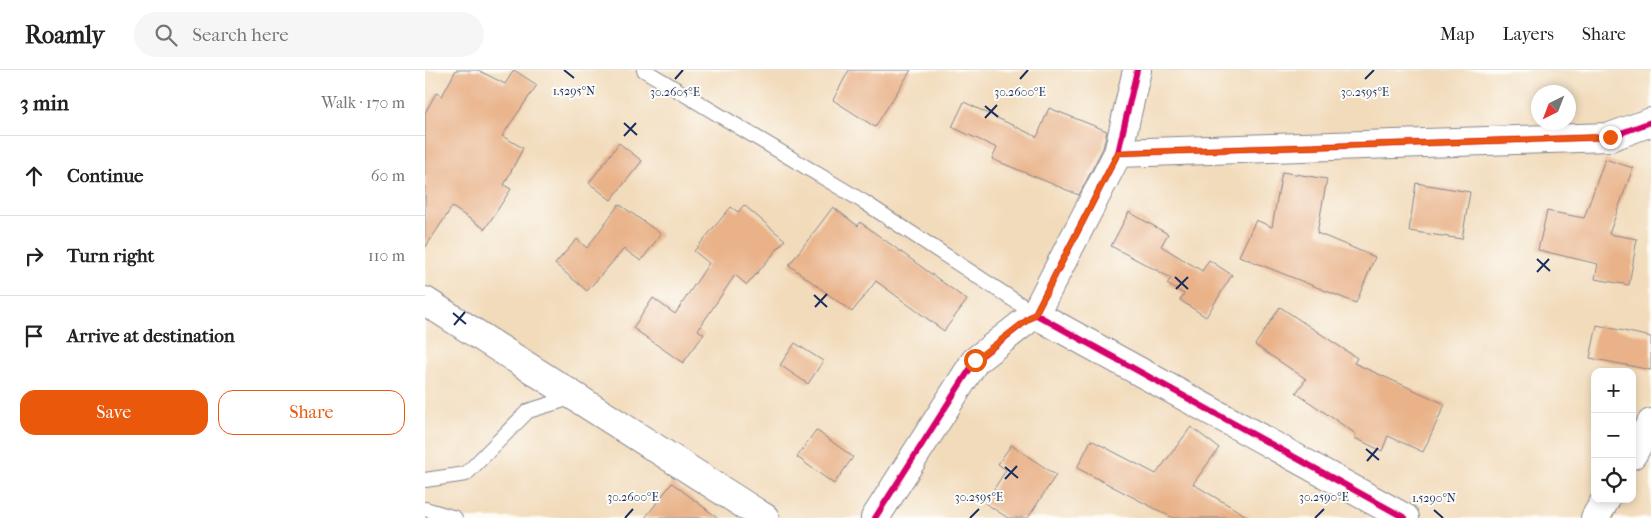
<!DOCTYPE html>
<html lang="en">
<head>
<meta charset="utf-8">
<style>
  body { margin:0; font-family:"IM FELL French Canon",serif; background:#f6f6f6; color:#222 }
  .controls { position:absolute; right:15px; bottom:15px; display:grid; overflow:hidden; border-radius:10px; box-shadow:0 2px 8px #0003 }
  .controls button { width:45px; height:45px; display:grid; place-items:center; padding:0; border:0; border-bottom:1px solid #e0e0e0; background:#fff; color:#222; font:25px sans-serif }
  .compass { position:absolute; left:1106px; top:15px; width:45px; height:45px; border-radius:50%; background:#fff; box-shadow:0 2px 8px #0003; rotate:222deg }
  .stop { position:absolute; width:15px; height:15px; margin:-11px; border:4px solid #ea580c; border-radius:50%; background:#fff }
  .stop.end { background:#ea580c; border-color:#fff; box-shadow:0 1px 5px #0008 }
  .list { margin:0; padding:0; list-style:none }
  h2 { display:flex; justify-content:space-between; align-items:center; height:65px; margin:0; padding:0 20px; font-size:21px }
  h2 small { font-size:16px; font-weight:400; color:#767676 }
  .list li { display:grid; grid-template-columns:32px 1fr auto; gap:15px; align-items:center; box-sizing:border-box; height:80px; padding:0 20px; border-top:1px solid #e0e0e0 }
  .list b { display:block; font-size:19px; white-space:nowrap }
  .list em { font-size:16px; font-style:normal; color:#767676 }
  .actions { display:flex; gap:10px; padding:15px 20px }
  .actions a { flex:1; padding:11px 0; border:1px solid #ea580c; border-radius:15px; text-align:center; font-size:18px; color:#ea580c }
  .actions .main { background:#ea580c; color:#fff }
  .icon { flex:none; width:28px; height:28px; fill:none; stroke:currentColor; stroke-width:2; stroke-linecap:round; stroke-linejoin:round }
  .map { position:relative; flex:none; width:1226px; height:448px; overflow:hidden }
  header { display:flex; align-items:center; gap:30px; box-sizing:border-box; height:70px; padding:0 25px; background:#fff; border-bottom:1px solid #e0e0e0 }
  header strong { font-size:24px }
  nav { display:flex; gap:28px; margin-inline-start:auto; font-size:18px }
  .search { width:350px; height:45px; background:#f6f6f6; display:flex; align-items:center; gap:12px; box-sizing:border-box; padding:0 18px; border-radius:28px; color:#767676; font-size:19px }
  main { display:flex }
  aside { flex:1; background:#fff }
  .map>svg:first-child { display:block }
  .building { fill:#e9b289 }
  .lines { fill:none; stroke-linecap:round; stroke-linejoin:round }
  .service-casing { stroke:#86858c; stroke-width:16 }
  .minor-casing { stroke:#86858c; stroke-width:30 }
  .service { stroke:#fff; stroke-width:14 }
  .minor { stroke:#fff; stroke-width:28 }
  .cycleway-casing { stroke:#fdfcf7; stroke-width:9 }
  .cycleway { stroke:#d6006c; stroke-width:6 }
  .route { stroke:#ea580c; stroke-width:6 }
  .ticks { fill:none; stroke:#1b2f5e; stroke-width:2 }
  .ticks-label { font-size:12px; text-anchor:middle; fill:#1b2f5e; stroke:#fdfcf7; stroke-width:4; stroke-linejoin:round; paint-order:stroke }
</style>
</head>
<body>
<header>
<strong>Roamly</strong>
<div class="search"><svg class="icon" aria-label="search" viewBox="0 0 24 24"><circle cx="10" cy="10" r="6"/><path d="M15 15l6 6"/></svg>Search here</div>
<nav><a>Map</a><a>Layers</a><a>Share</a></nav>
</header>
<main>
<aside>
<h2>3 min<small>Walk · 170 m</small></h2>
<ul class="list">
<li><svg class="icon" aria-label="ahead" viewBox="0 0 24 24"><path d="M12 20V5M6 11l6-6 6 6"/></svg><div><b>Continue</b></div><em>60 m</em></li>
<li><svg class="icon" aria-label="right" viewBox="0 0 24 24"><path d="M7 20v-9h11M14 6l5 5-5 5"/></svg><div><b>Turn right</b></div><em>110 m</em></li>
<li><svg class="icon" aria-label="arrive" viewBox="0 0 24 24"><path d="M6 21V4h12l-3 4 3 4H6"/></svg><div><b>Arrive at destination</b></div></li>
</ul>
<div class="actions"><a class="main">Save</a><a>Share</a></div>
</aside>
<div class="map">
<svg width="1226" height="448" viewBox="0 0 1226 448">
  <rect width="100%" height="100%" fill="#fdfcf7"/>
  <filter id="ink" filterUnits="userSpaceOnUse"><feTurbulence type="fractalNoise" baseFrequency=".02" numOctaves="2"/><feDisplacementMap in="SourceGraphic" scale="10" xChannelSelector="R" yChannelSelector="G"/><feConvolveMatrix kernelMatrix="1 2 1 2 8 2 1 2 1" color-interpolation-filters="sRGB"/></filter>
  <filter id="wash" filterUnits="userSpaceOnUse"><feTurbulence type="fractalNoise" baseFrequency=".0096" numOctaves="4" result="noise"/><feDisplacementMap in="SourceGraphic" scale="20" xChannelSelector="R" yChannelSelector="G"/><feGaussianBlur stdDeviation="1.12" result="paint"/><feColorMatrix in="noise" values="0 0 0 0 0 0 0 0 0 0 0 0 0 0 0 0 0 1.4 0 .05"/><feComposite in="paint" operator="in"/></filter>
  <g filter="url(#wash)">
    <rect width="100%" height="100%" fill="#f2dbbb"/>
    <g id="blocks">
      <path class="building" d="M 31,0 L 53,0 L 80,14 L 89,0 L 112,15 L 77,66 L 98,78 L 79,115 L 86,119 L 60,159 L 27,137 L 0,178 L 0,43 L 11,23 L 17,26 Z
        M 424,0 L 486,0 L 450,57 L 408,30 Z
        M 539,32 L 612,67 L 624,38 L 682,61 L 678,78 L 654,125 L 567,89 L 572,78 L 527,57 Z
        M 194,73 L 217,91 L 186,130 L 164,113 Z
        M 1180,89 L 1208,98 L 1184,164 L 1212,169 L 1204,215 L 1170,209 L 1173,194 L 1113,180 L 1122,141 L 1159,148 Z
        M 857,102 L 902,109 L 892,163 L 950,187 L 931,233 L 814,186 L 831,150 L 847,157 Z
        M 991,113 L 1045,122 L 1037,169 L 984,161 Z
        M 194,134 L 236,164 L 216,191 L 199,179 L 162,221 L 130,194 L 152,169 L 162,178 Z
        M 319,135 L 360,170 L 322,215 L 310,205 L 273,260 L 279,264 L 258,293 L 208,258 L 228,228 L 250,244 L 284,193 L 269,181 L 306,137 L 313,142 Z
        M 408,137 L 433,156 L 435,152 L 542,230 L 519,261 L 451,211 L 427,242 L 364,195 Z
        M 704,142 L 743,164 L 736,176 L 777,201 L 784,190 L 807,205 L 781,247 L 755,230 L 759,224 L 742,214 L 746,208 L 686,176 Z
        M 855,237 L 932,288 L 929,293 L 1020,334 L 998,382 L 963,366 L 957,381 L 930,368 L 931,364 L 871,323 L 881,309 L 830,275 Z
        M 1172,255 L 1226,267 L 1226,300 L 1165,288 Z
        M 370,273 L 398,291 L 383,314 L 355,295 Z
        M 766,357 L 794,378 L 768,414 L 825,448 L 748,448 L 652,398 L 666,370 L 731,404 Z
        M 391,360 L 428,387 L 409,414 L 372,387 Z
        M 586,375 L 631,405 L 603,448 L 583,448 L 560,433 L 581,400 L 573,394 Z
        M 247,413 L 293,448 L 220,448 Z"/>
    </g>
  </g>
  <g filter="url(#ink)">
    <use href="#blocks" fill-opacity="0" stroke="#86858c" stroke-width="1"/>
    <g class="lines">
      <g class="service-casing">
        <path id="service" d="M 219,0 L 439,132 L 610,244
          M 0,410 L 41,404 L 103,341 L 149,327
          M 0,439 L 30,448"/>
      </g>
      <g class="minor-casing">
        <path id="minor" d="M 693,83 L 1185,67 L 1226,52
          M 0,231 L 340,448
          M 610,244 L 980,448
          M 1207,385 L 1226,353
          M 450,448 L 550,291 L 610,244 L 693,83 L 712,0
          M 1170,448 L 1181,429"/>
      </g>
      <use href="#service" class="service"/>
      <use href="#minor" class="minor"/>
      <g class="cycleway-casing">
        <path id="cycleway" d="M 693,83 L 1185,67 L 1226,52
          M 610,244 L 980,448
          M 450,448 L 550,291 L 610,244 L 693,83 L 712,0"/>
      </g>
      <use href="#cycleway" class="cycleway"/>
    </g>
  </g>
  <g class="lines" filter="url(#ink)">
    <path class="route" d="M 550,290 L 610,244 L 693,83 L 1185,67"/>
  </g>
  <path class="ticks" d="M 139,0 L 149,8M 250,9 L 258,0M 595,9 L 603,0M 940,9 L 949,0M 560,36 L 573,47M 560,48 L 572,35M 199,53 L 212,65M 199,66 L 211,53M 1112,189 L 1125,201M 1112,202 L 1124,189M 750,207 L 763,219M 751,219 L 763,207M 389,225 L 402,237M 390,237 L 402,224M 28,243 L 41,254M 29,255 L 40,242M 941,379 L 954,390M 942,391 L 953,378M 580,397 L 593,408M 580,409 L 592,396M 1009,440 L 1018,448M 200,448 L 208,439M 545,448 L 554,439M 890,448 L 899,439"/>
  <g class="ticks-label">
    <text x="149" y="25">1.5295°N</text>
    <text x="250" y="26">30.2605°E</text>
    <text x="595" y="26">30.2600°E</text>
    <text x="940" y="26">30.2595°E</text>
    <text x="208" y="431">30.2600°E</text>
    <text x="554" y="431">30.2595°E</text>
    <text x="899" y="431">30.2590°E</text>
    <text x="1009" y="432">1.5290°N</text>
  </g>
</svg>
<div class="controls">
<button>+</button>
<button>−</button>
<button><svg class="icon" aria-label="locate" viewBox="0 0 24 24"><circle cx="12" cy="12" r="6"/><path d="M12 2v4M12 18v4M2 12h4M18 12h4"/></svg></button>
</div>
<svg class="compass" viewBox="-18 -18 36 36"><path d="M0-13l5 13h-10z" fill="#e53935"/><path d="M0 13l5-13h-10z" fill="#767676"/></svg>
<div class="stop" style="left:550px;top:290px"></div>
<div class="stop end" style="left:1185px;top:67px"></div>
</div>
</main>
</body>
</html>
